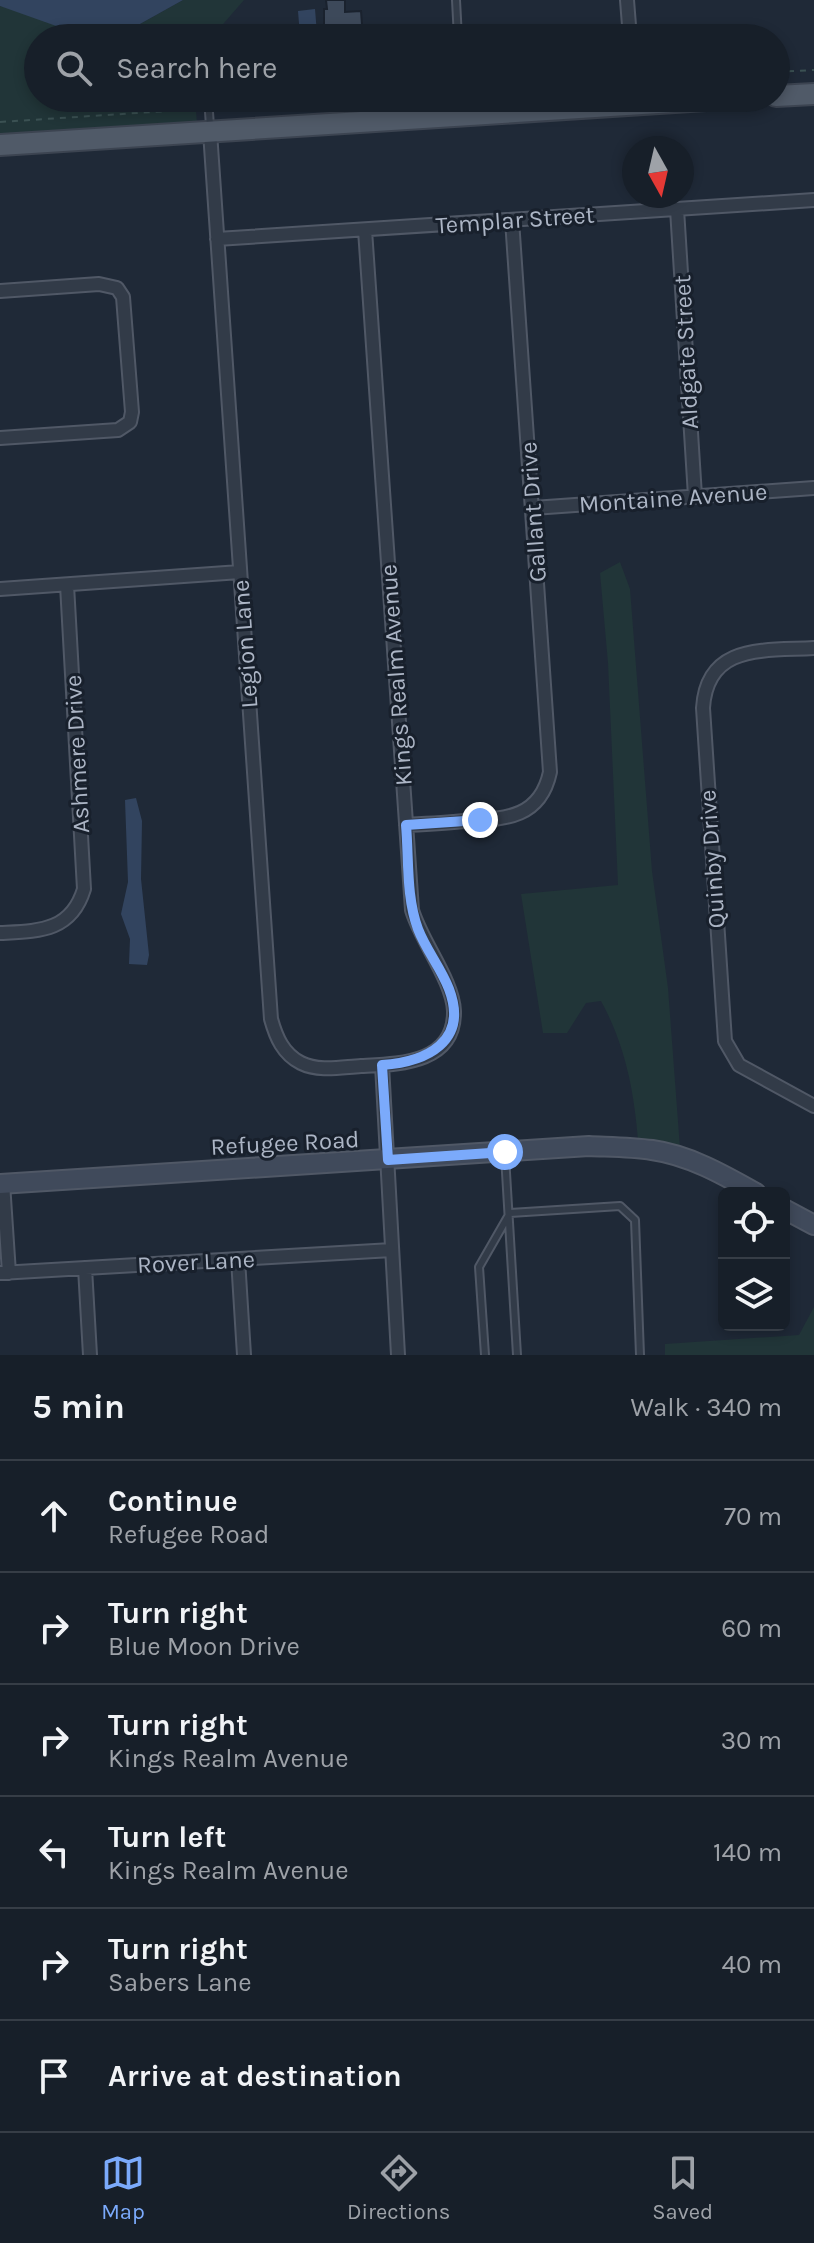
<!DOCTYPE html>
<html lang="en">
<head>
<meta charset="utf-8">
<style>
  body { margin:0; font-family:Karla,sans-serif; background:#242c35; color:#f1f3f6 }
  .controls { position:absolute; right:24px; bottom:24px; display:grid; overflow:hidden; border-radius:12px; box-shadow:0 4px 12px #0003 }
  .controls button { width:72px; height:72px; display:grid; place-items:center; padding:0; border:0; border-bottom:2px solid #363d46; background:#171f29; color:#f1f3f6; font:40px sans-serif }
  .compass { position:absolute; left:622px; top:136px; width:72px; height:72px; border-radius:50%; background:#171f29; box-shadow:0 4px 12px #0003; rotate:172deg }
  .stop { position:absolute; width:24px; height:24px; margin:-18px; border:6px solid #7baafb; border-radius:50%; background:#fff }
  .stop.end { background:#7baafb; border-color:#fff; box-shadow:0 2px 8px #0008 }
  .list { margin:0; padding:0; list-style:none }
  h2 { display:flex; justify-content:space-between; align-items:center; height:104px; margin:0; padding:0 32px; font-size:34px }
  h2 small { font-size:26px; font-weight:400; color:#9ea2a8 }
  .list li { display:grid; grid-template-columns:52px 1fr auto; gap:24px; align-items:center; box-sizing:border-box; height:112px; padding:0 32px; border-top:2px solid #363d46 }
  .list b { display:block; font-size:30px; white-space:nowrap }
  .list p { margin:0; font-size:26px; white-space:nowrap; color:#9ea2a8 }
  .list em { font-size:26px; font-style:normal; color:#9ea2a8 }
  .icon { flex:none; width:44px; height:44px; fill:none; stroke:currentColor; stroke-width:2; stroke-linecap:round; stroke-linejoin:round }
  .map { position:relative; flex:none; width:814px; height:1355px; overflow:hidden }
  .search { position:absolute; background:#171f29; box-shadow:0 4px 12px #0003; left:24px; right:24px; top:24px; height:88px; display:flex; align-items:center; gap:20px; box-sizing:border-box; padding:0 28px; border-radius:44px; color:#9ea2a8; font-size:30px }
  .sheet { height:776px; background:#171f29 }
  nav { display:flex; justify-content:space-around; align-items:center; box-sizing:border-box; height:112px; border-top:2px solid #363d46; background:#171f29; font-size:22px; color:#9ea2a8 }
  nav a { display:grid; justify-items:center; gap:4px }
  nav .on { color:#7baafb }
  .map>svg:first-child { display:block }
  .green { fill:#213538 }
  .water { fill:#32445f }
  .building { fill:#3d495a; stroke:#1a222e; stroke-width:2 }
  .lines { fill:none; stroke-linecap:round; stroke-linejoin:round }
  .lane-casing { stroke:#505866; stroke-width:10 }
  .street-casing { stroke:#505866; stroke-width:16 }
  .secondary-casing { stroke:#505866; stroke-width:22 }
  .primary-casing { stroke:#3c4451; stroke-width:24 }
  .path { stroke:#3b5153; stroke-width:2; stroke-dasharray:6 6; stroke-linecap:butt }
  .lane { stroke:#323b48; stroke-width:6 }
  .street { stroke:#323b48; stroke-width:12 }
  .secondary { stroke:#404a5b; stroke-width:18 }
  .primary { stroke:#505a68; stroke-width:20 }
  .route { stroke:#7baafb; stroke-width:10 }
  .labels { text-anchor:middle; stroke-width:6; stroke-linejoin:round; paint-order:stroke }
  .street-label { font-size:24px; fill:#acb5c5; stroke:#18202c }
</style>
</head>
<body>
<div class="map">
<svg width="814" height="1355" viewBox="0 0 814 1355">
  <rect width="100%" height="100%" fill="#1f2937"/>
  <path class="green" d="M 183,0 L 244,0 L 211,38 L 38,38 L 38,98 L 195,98 L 197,123 L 0,137 L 0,6 L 122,34 Z
    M 620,562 L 630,589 L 652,871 L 668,988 L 680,1148 L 638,1140 C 634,1090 625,1045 601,1001 L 586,1003 L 567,1033 L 543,1033 L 521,894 L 618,885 L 608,663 L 600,573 Z
    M 814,1307 L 814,1355 L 665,1355 L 665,1344 L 799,1335 Z"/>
  <path class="water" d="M 0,0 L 183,0 L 122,34 L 90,38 L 0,6 Z
    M 315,9 L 317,34 L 300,36 L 298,11 Z
    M 136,798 L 142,821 L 141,879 L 149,955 L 147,965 L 129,964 L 130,939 L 121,914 L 128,882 L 125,800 Z"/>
  <path class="building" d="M 326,0 L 345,0 L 345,12 L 361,11 L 363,38 L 324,38 L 324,9 L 327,9 Z"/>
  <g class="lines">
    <g class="lane-casing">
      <path id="lane" d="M 456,0 L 458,38
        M 208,98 L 210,126
        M 461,98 L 462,112
        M 505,1156 L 517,1355
        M 510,1213 L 620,1206 L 635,1220 L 640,1355
        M 485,1355 L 479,1267 L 510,1213"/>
    </g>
    <g class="street-casing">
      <path id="street" d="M 627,0 L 630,38
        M 210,132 L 271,1019 C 276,1037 283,1054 301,1063 C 319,1072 342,1067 361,1066 C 398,1064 455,1064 454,1011 C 453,981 421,941 412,910 L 365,230
        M 677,209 L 695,496
        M 217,239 L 814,200
        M 0,291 L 99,284 L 117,288 L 123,297 L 132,412 L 130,422 L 118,430 L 0,438
        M 533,508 L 814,488
        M 0,589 L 240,572
        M 814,648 C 765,651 707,643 703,708 L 725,1041 L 739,1065 L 814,1106
        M 406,825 C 425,824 445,823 464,821 C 504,819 540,819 550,772 L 512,220
        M 0,933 C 38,931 71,932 84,889 L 67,585
        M 382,1065 L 398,1355
        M 3,1183 L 9,1273
        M 238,1259 L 244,1355
        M 85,1268 L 90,1355
        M 0,1273 L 392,1250"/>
    </g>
    <g class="secondary-casing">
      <path id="secondary" d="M 0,1184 L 589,1146 C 610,1147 631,1147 652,1150 C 689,1155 724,1175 756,1193
        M 784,1209 L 814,1225"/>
    </g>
    <g class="primary-casing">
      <path id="primary" d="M 776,96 L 814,94
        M 0,145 L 737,98"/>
    </g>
    <path class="path" d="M 776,72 L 814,70
      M 217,108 L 360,98
      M 0,122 L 198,109"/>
    <use href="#lane" class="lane"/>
    <use href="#street" class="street"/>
    <use href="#secondary" class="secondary"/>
    <use href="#primary" class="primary"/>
  </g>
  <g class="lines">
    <path class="route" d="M 480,820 L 406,825 C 409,859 406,897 418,929 C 426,950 441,968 449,989 C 469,1042 426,1062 382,1065 L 388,1160 L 505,1152"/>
  </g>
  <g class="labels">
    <g class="street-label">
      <text transform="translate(515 220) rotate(-4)" y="8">Templar Street</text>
      <text transform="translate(686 352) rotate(-93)" y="8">Aldgate Street</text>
      <text transform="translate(673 498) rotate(-4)" y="8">Montaine Avenue</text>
      <text transform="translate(533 512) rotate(-94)" y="8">Gallant Drive</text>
      <text transform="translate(245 644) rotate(-94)" y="8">Legion Lane</text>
      <text transform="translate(396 675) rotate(-94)" y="8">Kings Realm Avenue</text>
      <text transform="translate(77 754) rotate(-93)" y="8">Ashmere Drive</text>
      <text transform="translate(712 859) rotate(-94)" y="8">Quinby Drive</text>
      <text transform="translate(285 1143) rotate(-3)" y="8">Refugee Road</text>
      <text transform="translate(196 1262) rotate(-3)" y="8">Rover Lane</text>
    </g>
  </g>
</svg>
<div class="controls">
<button><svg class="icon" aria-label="locate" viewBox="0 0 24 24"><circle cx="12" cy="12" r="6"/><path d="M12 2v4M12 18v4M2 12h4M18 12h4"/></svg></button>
<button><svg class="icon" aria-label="layers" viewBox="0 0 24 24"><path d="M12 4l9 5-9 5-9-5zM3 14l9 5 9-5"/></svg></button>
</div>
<svg class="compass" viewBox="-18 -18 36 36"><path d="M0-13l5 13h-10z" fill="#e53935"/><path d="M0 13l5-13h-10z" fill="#9ea2a8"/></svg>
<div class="stop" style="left:505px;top:1152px"></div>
<div class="stop end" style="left:480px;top:820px"></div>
<div class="search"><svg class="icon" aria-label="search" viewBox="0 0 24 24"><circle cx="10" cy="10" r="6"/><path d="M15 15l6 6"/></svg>Search here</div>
</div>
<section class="sheet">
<h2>5 min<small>Walk · 340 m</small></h2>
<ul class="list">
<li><svg class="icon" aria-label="ahead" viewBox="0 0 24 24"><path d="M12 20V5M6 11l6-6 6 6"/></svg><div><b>Continue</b><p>Refugee Road</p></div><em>70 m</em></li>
<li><svg class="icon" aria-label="right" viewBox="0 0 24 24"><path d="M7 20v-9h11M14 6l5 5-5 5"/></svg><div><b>Turn right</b><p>Blue Moon Drive</p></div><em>60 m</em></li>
<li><svg class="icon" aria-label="right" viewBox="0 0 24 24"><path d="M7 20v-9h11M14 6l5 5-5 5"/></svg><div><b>Turn right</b><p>Kings Realm Avenue</p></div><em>30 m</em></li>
<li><svg class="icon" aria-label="left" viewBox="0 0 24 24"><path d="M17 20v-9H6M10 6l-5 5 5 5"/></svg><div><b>Turn left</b><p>Kings Realm Avenue</p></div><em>140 m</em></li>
<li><svg class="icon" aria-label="right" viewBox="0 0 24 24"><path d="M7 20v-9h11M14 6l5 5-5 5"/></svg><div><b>Turn right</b><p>Sabers Lane</p></div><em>40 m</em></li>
<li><svg class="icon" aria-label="arrive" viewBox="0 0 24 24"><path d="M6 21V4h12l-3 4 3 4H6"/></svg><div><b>Arrive at destination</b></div></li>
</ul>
</section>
<nav>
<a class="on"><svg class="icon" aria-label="map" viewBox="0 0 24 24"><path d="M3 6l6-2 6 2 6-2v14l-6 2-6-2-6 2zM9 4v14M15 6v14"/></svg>Map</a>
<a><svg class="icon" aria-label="directions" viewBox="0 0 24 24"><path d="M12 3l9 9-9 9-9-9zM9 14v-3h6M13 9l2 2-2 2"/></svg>Directions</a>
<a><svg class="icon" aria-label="saved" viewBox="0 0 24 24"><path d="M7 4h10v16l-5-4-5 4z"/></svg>Saved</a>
</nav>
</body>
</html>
